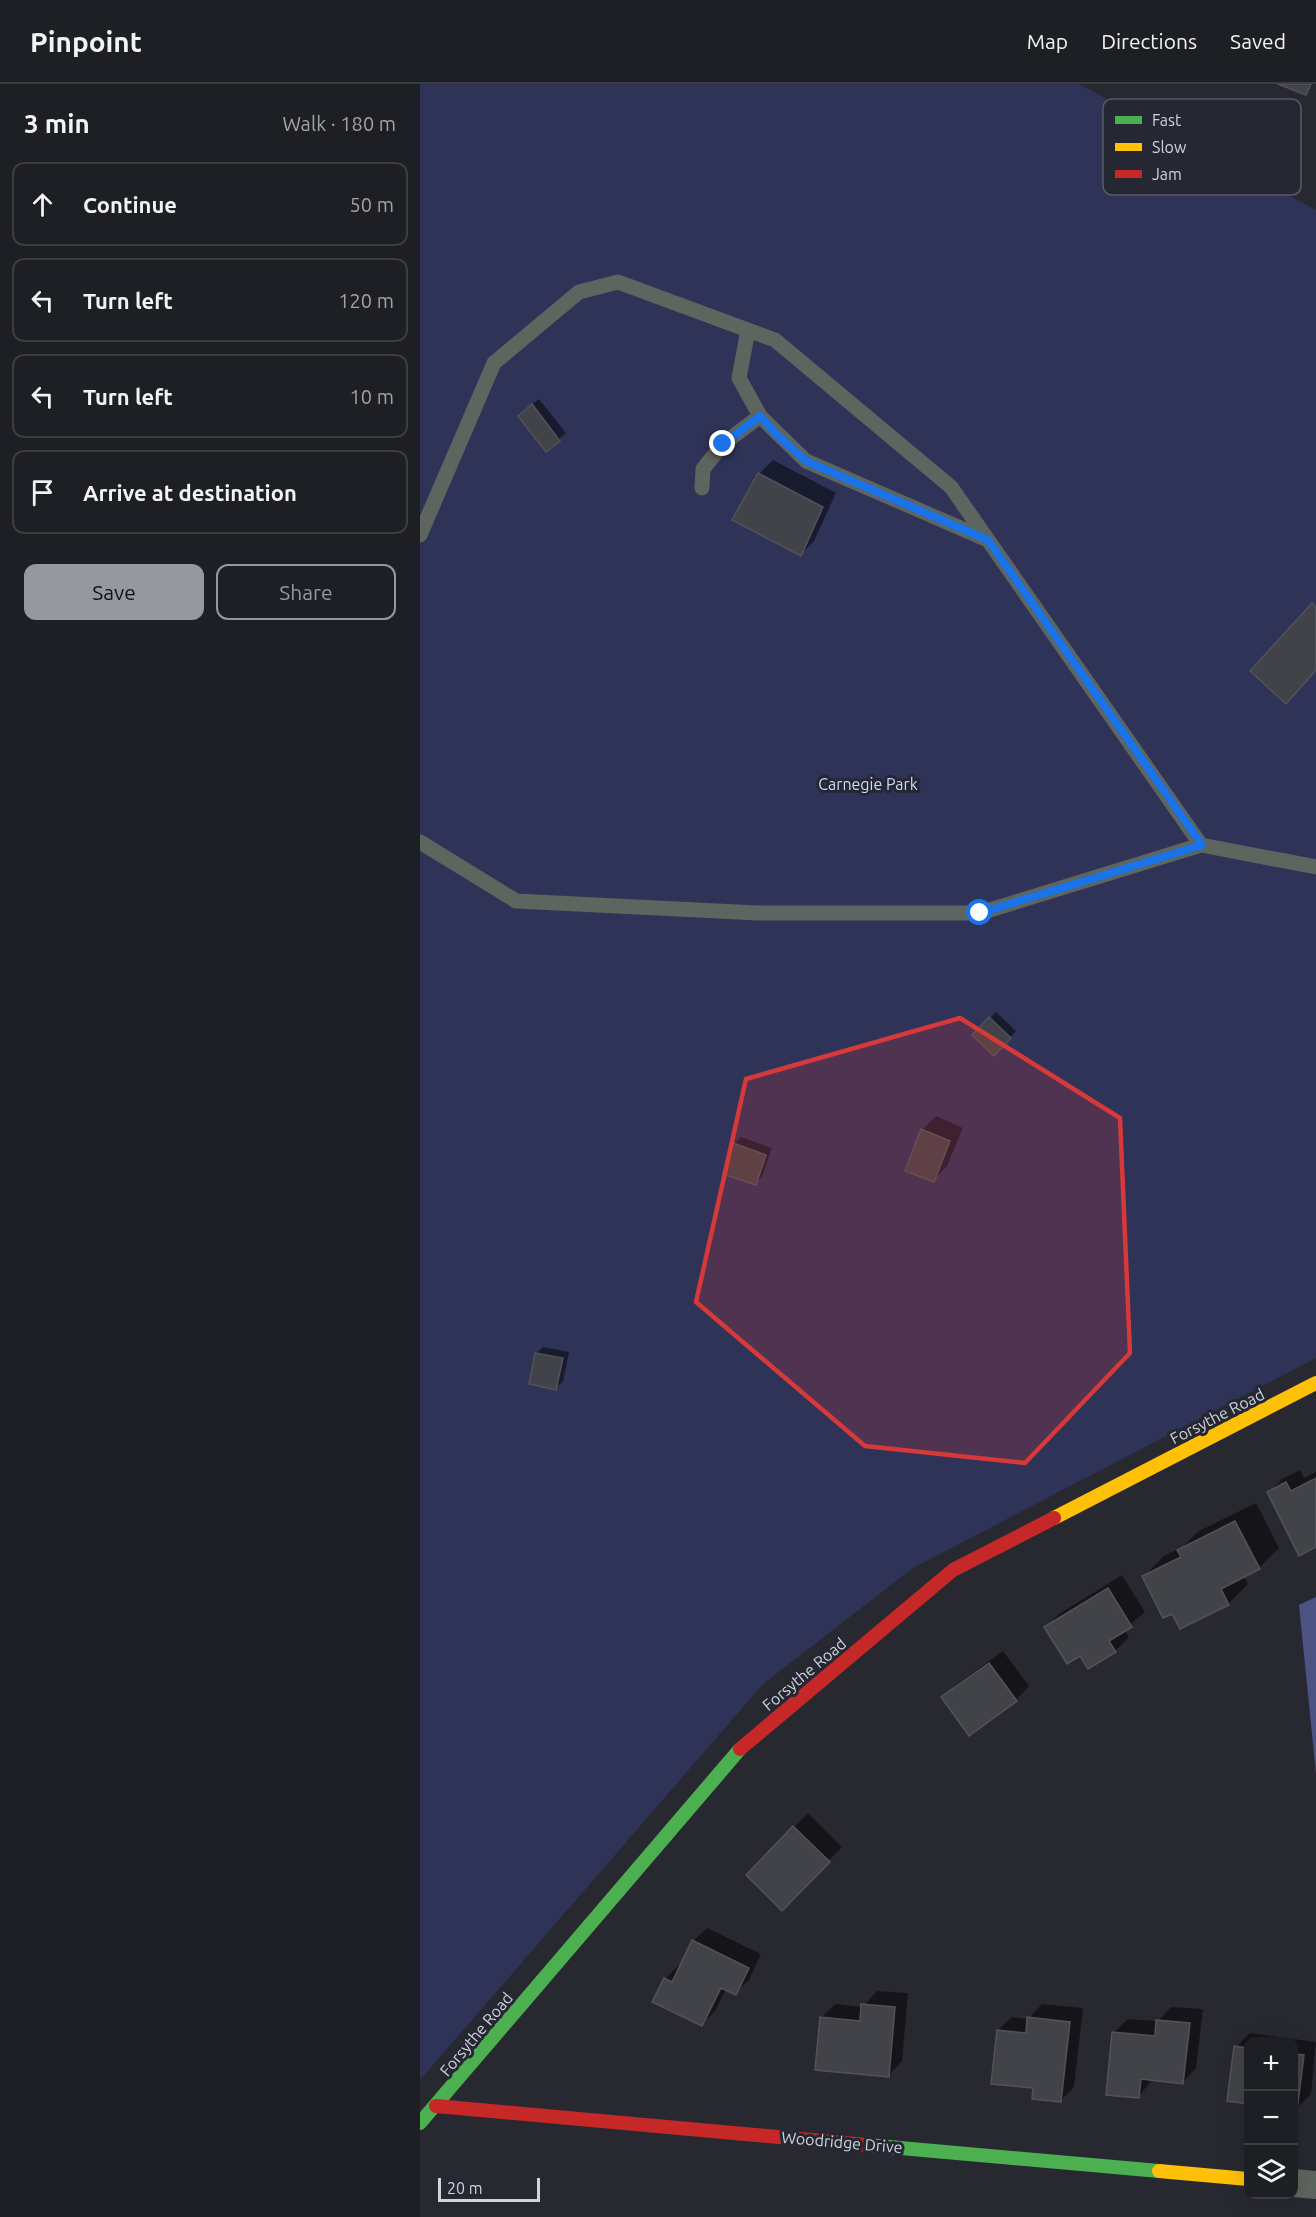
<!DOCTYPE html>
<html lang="en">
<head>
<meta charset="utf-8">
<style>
  body { margin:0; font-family:Ubuntu,sans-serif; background:#2b2c31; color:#f1f3f6 }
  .controls { position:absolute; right:18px; bottom:18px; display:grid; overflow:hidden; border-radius:12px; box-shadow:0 6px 24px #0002 }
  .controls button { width:54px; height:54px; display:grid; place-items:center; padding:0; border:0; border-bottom:2px solid #3c3d41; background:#1e1f24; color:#f1f3f6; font:30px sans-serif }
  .scale { position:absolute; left:18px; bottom:15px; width:102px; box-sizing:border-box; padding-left:6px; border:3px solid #d1d3db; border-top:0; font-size:16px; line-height:21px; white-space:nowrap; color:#d1d3db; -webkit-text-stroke:4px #252733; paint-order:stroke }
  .stop { position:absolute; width:18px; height:18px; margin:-14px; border:4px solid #1a73e8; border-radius:50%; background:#fff }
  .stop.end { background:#1a73e8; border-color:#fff; box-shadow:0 2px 6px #0008 }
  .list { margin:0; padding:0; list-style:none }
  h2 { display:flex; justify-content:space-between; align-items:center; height:78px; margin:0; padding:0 24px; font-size:26px }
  h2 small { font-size:20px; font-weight:400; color:#a1a2a6 }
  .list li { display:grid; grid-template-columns:39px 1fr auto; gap:18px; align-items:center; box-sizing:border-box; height:84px; margin:0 12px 12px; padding:0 12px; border:2px solid #3c3d41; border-radius:12px }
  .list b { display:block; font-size:22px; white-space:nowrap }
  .list em { font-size:20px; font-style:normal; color:#a1a2a6 }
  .actions { display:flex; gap:12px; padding:18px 24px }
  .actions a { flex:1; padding:14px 0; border:2px solid #96989f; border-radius:12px; text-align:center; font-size:21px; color:#96989f }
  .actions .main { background:#96989f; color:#111 }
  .icon { flex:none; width:33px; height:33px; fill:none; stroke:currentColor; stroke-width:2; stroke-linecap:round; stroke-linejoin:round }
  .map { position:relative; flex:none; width:896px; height:2133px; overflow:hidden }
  header { display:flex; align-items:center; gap:36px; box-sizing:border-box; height:84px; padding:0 30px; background:#1e1f24; border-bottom:2px solid #3c3d41 }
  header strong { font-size:28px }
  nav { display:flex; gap:33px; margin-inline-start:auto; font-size:21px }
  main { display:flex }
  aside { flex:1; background:#1e1f24 }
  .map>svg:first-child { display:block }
  .green { fill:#2e3357 }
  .forest { fill:#4b5382 }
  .shadow { fill:#0007 }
  .building { fill:#424348; stroke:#525358; stroke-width:1.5 }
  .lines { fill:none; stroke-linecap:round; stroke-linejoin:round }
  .lane { stroke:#5e645e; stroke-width:15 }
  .street { stroke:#5e645e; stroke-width:28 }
  .fast { stroke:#4caf50; stroke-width:14 }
  .slow { stroke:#ffc107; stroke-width:14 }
  .jam { stroke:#c62828; stroke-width:14 }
  .route { stroke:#1a73e8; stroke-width:8 }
  .marked { fill:#d6393a; fill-opacity:0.2; stroke:#d6393a; stroke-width:4.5; stroke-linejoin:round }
  .labels { text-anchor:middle; stroke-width:6; stroke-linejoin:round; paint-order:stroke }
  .park-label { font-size:16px; fill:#d1d8fa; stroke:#252733 }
  .street-label { font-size:16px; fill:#d1d3db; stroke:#252733 }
  .key { fill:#252733; stroke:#595b65; stroke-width:1.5 }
  .key-label { font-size:16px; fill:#d1d3db }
</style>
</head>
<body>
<header>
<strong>Pinpoint</strong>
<nav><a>Map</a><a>Directions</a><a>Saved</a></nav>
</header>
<main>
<aside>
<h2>3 min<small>Walk · 180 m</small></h2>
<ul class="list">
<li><svg class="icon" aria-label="ahead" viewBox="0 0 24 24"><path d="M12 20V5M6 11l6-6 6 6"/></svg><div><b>Continue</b></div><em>50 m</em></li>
<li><svg class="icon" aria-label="left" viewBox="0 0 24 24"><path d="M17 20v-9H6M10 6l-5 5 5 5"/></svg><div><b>Turn left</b></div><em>120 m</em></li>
<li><svg class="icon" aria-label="left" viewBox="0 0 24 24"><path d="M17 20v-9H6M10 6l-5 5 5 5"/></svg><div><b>Turn left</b></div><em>10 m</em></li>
<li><svg class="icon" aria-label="arrive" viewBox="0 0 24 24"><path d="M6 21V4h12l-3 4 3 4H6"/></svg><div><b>Arrive at destination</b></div></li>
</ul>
<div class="actions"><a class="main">Save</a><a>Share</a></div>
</aside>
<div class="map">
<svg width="896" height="2133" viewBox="0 0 896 2133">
  <rect width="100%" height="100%" fill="#282930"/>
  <path class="green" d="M 0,0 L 659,0 L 896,126 L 896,1274 L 493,1484 L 343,1600 L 0,1996 Z"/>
  <path class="forest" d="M 896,1513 L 896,1690 L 879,1521 Z"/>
  <path class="shadow" d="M 119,315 L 146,349 L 126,366 L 106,325 Z
    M 353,376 L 416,409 L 394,457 L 381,470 L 339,390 Z
    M 576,928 L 596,947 L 574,970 L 554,951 Z
    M 516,1032 L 543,1044 L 527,1082 L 513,1096 L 502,1046 Z
    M 321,1053 L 352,1064 L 342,1093 L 335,1099 L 314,1060 Z
    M 123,1263 L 149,1268 L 143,1297 L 136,1304 L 117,1269 Z
    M 880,1386 L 884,1394 L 896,1388 L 896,1461 L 849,1408 L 862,1395 Z
    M 836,1419 L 859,1464 L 839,1484 L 824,1492 L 828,1500 L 809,1519 L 760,1543 L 753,1528 L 724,1492 L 744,1472 L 762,1463 L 779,1447 Z
    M 702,1491 L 725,1528 L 704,1546 L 709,1553 L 695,1567 L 660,1570 L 626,1543 L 639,1530 Z
    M 583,1567 L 609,1602 L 596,1616 L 523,1613 L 537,1600 Z
    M 388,1729 L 422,1763 L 362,1825 L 328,1791 Z
    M 287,1844 L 341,1870 L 329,1896 L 315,1909 L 306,1905 L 295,1927 L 282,1940 L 234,1918 L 245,1895 L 259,1881 L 261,1882 L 273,1857 Z
    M 457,1907 L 488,1909 L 482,1977 L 469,1991 L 401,1934 L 415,1920 L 443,1923 Z
    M 622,1920 L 663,1924 L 654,2003 L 640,2017 L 578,1946 L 592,1933 L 608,1935 Z
    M 751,1923 L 783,1925 L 776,1984 L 763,1998 L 733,1995 L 719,2012 L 694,1948 L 708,1935 L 738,1937 Z
    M 830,1949 L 896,1958 L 891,2010 L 877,2024 L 874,2024 L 874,1958 L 828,1958 L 828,2018 L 809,2016 L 816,1963 Z"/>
  <path class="building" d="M 858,0 L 891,0 L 886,11 Z
    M 112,320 L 140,357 L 126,368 L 98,332 Z
    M 338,389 L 403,423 L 381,472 L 312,436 Z
    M 892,519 L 896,523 L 896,586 L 866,620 L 830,587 Z
    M 569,933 L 591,954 L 574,972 L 552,951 Z
    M 501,1045 L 530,1057 L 514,1098 L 485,1087 Z
    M 313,1059 L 346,1071 L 336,1101 L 303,1090 Z
    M 115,1269 L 143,1274 L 136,1306 L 109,1300 Z
    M 896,1394 L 896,1463 L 879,1472 L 847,1408 L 866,1398 L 871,1407 Z
    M 815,1437 L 840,1485 L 801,1505 L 809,1521 L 760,1545 L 752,1530 L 743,1534 L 722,1492 L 761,1473 L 757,1466 Z
    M 688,1504 L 712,1543 L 689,1557 L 696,1568 L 668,1585 L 660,1572 L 647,1580 L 624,1543 Z
    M 569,1579 L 597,1617 L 549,1652 L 521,1613 Z
    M 373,1742 L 410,1778 L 362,1827 L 326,1791 Z
    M 272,1856 L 329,1884 L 316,1911 L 301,1904 L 282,1942 L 232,1918 L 244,1894 L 252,1898 Z
    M 441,1920 L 475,1923 L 469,1993 L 395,1986 L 400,1933 L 440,1937 Z
    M 607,1933 L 650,1938 L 641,2018 L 612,2015 L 613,2004 L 571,2000 L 577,1946 L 606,1949 Z
    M 736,1936 L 770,1939 L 763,2000 L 721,1995 L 719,2014 L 686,2011 L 692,1948 L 735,1952 Z
    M 814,1962 L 828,1964 L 828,2020 L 807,2017 Z
    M 874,1970 L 884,1971 L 877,2026 L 874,2025 Z"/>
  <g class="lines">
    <path class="lane" d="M 328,246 L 319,294 L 340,332 L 386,377 L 568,456
      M 282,404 L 283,385 L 303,360 L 340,332
      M 0,451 L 74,279 L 159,208 L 198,198 L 355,256 L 531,403 L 781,761
      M 0,758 L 96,817 L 338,829 L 560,829 L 781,761 L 896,783"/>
    <path class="street" d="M 874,2099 L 896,2101"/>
    <path class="fast" d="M 0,2039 L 320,1665
      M 447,2061 L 739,2087"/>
    <path class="slow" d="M 634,1434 L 896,1299
      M 739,2087 L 828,2095"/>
    <path class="jam" d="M 320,1665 L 533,1486 L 634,1434
      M 16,2022 L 447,2061"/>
  </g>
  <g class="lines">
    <path class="route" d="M 303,360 L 340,332 L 356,350 L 386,377 L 568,456 L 782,761 L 560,829"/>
  </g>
  <path class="marked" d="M 540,934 L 700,1034 L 710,1269 L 605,1379 L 445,1362 L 276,1218 L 326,995 Z"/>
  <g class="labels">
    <g class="park-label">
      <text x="448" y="706">Carnegie Park</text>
    </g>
    <g class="street-label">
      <text transform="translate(797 1332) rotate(-27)" y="6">Forsythe Road</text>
      <text transform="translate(384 1590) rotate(-40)" y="6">Forsythe Road</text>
      <text transform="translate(56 1950) rotate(-50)" y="6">Forsythe Road</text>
      <text transform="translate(422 2058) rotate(5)" y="6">Woodridge Drive</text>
    </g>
  </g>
  <rect x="683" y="15" width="198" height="96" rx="9" class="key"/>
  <rect x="695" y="32" width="27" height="8" fill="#4caf50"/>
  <rect x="695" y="59" width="27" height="8" fill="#ffc107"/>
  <rect x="695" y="86" width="27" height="8" fill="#c62828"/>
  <g class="key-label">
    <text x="732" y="42">Fast</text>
    <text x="732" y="69">Slow</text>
    <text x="732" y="96">Jam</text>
  </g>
</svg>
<div class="controls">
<button>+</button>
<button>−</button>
<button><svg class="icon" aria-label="layers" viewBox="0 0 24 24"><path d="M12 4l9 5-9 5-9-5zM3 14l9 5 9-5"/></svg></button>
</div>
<div class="scale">20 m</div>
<div class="stop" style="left:560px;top:829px"></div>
<div class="stop end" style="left:303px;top:360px"></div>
</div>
</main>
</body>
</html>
